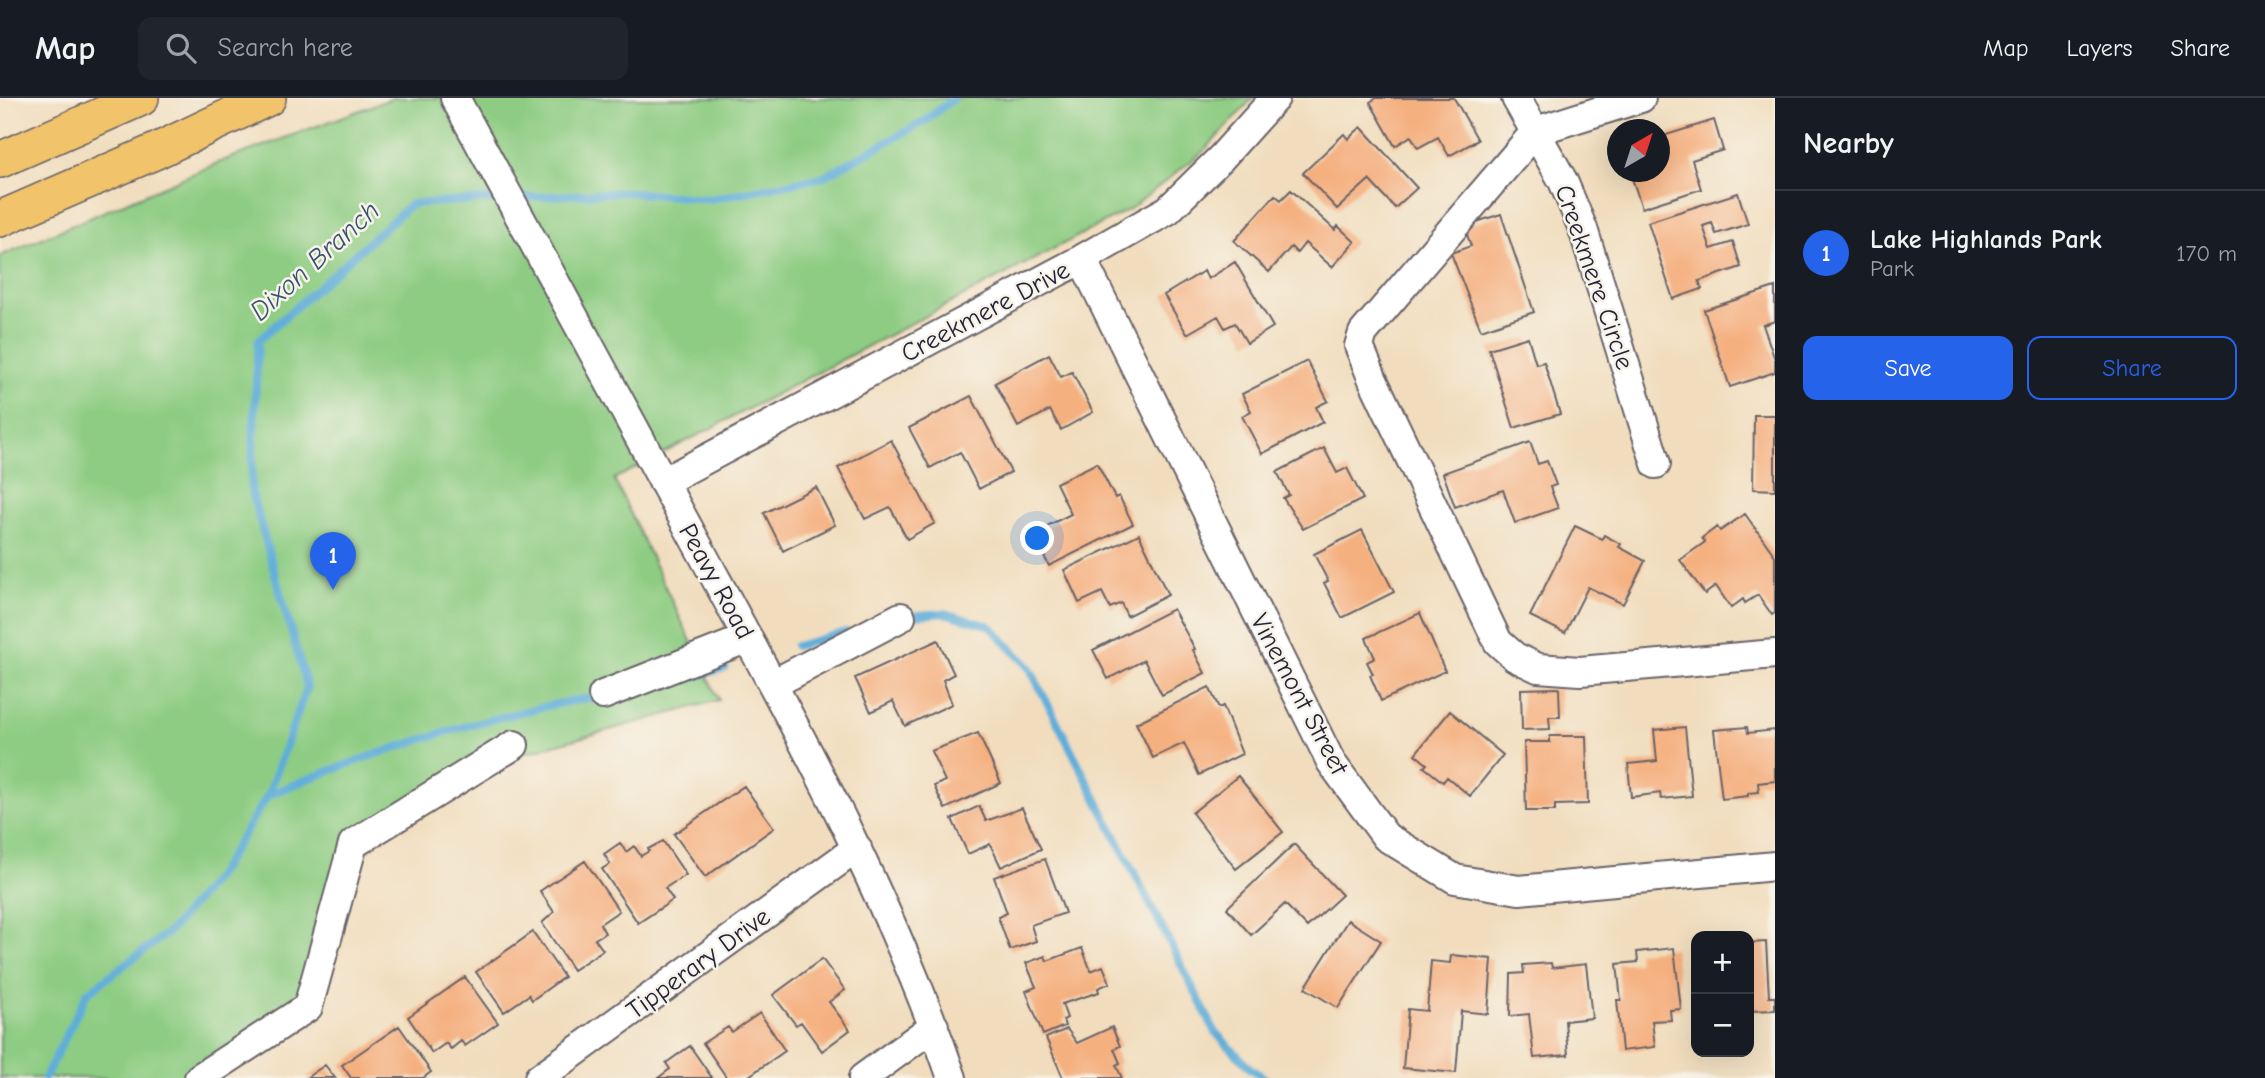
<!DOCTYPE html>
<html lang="en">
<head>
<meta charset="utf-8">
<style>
  body { margin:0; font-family:"Comic Neue",sans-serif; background:#20242c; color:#f1f3f6 }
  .controls { position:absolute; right:21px; bottom:21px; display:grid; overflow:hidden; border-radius:14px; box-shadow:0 7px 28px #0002 }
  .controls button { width:63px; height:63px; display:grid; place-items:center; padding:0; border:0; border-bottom:2px solid #363941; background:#171b24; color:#f1f3f6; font:35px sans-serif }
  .compass { position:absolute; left:1607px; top:21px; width:63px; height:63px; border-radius:50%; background:#171b24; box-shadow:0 7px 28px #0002; rotate:39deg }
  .you { position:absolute; left:1038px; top:441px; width:24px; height:24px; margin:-18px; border:5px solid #fff; border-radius:50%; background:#1a73e8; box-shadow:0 0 0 10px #1a73e833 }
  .badge { display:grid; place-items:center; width:46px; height:46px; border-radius:50%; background:#2563eb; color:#fff; font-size:23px; font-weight:700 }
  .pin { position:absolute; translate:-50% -58px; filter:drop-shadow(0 2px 4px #0008) }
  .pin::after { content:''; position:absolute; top:37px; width:24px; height:21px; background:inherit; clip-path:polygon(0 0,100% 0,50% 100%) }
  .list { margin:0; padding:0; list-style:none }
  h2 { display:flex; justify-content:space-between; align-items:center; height:91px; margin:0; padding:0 28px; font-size:30px }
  h2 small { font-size:23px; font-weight:400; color:#9ea1a6 }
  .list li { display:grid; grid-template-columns:46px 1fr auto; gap:21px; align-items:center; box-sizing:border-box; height:126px; padding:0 28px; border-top:2px solid #363941 }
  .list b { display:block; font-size:26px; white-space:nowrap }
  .list p { margin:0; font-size:23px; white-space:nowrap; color:#9ea1a6 }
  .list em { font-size:23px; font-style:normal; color:#9ea1a6 }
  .actions { display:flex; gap:14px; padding:21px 28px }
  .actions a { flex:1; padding:16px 0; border:2px solid #2563eb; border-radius:14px; text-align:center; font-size:24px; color:#2563eb }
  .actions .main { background:#2563eb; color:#fff }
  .icon { flex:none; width:38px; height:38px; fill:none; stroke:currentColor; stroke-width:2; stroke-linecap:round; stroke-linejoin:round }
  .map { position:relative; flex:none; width:1775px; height:980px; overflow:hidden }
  header { display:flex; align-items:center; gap:42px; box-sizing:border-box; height:98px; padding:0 35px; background:#171b24; border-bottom:2px solid #363941 }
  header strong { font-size:33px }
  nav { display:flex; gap:38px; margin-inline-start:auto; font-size:24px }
  .search { width:490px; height:63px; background:#20242c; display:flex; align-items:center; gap:18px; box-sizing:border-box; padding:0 24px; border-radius:14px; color:#9ea1a6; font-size:26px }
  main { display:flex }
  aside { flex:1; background:#171b24 }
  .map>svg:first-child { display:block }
  .green { fill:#8dcc82; stroke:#58775e; stroke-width:2 }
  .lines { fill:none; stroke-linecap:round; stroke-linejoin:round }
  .stream { stroke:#5fadd9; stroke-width:8 }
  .building { fill:#f5b080 }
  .minor-casing { stroke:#6a6368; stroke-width:32 }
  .major-casing { stroke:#6a6368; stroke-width:38 }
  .minor { stroke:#fff; stroke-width:28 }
  .major { stroke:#f1c36a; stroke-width:35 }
  .labels { text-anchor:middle; stroke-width:5; stroke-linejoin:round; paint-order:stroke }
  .street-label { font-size:26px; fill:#22223b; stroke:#f7f3e8 }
  .water-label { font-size:28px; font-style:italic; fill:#375372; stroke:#f7f3e8 }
</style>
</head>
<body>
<header>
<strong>Map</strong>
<div class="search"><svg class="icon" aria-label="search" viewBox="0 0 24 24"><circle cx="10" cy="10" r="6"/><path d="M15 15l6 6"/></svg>Search here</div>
<nav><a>Map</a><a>Layers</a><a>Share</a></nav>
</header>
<main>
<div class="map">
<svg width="1775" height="980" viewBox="0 0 1775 980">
  <rect width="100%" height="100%" fill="#f7f3e8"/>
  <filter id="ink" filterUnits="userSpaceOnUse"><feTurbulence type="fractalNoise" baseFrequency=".0143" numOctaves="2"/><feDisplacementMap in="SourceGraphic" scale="14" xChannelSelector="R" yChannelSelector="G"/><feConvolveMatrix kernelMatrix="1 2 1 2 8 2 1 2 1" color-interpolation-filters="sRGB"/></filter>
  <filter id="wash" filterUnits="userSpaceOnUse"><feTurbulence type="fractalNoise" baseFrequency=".00686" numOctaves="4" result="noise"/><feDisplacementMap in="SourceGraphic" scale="28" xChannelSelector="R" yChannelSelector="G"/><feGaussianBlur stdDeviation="1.57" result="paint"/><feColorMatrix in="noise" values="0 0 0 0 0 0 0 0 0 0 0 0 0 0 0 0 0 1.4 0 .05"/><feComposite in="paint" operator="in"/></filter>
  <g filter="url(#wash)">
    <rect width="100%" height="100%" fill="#f1ddbd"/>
    <path class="green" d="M 393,0 L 1253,0 L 1204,53 L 1130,111 L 614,381 L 719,602 L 514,658 L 360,746 L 317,908 L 201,980 L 0,980 L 0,158 L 225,62 Z"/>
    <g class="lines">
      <path class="stream" d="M 516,100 L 625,94 L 710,101 L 823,79 L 925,23 L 954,0
        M 906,518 L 944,515 L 990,528 L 1029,569 L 1216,935 L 1251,971 L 1265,980
        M 796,548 L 846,534
        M 664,587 L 725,570
        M 268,697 C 375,653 485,618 599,598
        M 45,980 L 87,895 L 170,833 L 218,777 L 268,697 L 307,589 L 251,392 L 258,243 L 411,106 L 503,101"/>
    </g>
    <g id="blocks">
      <path class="building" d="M 1377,0 L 1454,0 L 1478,42 L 1449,58 L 1438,39 L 1418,50 L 1411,38 L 1395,48 L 1370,4 Z
        M 1714,22 L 1723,52 L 1692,62 L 1701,91 L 1642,110 L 1630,74 L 1660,74 L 1660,39 Z
        M 1361,29 L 1417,90 L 1395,110 L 1369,82 L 1337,111 L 1303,75 L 1344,36 L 1348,41 Z
        M 1291,92 L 1335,132 L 1338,128 L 1355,144 L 1332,169 L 1305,145 L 1297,155 L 1291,149 L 1269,174 L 1234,143 L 1275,97 L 1281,102 Z
        M 1738,95 L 1748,126 L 1716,136 L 1712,125 L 1703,128 L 1711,151 L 1733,144 L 1741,169 L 1699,183 L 1702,191 L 1673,201 L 1648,124 Z
        M 1501,116 L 1534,214 L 1481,232 L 1451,155 L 1471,148 L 1464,128 Z
        M 1235,164 L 1273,229 L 1247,245 L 1235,225 L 1225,230 L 1218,218 L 1187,236 L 1164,197 L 1204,173 L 1208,181 Z
        M 1775,189 L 1775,223 L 1763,227 L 1775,262 L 1775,274 L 1730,289 L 1704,212 Z
        M 1528,239 L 1536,266 L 1544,264 L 1560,316 L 1514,330 L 1489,251 Z
        M 1049,256 L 1061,279 L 1072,274 L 1093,314 L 1061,332 L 1050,312 L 1018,329 L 995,285 Z
        M 1307,263 L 1328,303 L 1316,309 L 1323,324 L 1262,356 L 1242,318 L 1251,313 L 1242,296 Z
        M 971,298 L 1011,374 L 979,391 L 960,354 L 930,370 L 909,330 Z
        M 1754,317 L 1775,317 L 1775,392 L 1753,391 Z
        M 891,342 L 935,425 L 907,441 L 890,409 L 865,421 L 838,370 Z
        M 1530,344 L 1538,366 L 1547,363 L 1556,387 L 1550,389 L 1558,410 L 1515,425 L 1503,392 L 1455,409 L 1443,375 Z
        M 1324,350 L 1337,375 L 1347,370 L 1363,401 L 1303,431 L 1283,400 L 1289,397 L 1277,374 Z
        M 1097,365 L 1115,400 L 1119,398 L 1133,426 L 1049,468 L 1033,435 L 1071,416 L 1056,385 Z
        M 816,389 L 835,427 L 783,453 L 764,415 Z
        M 1745,416 L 1775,458 L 1775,515 L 1772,517 L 1758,497 L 1745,505 L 1743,501 L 1731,510 L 1716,488 L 1705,496 L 1680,462 L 1705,444 L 1702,440 L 1717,429 L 1720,433 Z
        M 1575,428 L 1602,441 L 1604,437 L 1621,446 L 1619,449 L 1645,463 L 1623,506 L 1588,489 L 1565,535 L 1530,518 Z
        M 1362,432 L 1394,494 L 1342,520 L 1324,485 L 1328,483 L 1314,456 Z
        M 1139,436 L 1168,497 L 1127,518 L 1121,505 L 1110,510 L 1102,494 L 1079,505 L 1064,472 Z
        M 1173,511 L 1195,551 L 1193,552 L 1205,575 L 1162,597 L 1144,562 L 1108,581 L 1093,552 Z
        M 1420,515 L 1445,573 L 1381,603 L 1370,577 L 1373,576 L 1367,564 L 1375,560 L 1366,540 Z
        M 938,542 L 954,576 L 943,582 L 952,606 L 905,628 L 893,603 L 871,614 L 855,580 Z
        M 1209,589 L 1219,610 L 1223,608 L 1242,656 L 1199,677 L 1184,645 L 1153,660 L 1136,625 Z
        M 1559,590 L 1560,619 L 1549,619 L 1550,631 L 1522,632 L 1521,591 Z
        M 1450,613 L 1503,657 L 1470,698 L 1447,679 L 1443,684 L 1424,669 L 1427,666 L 1415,656 Z
        M 1685,629 L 1692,698 L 1661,701 L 1660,695 L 1631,699 L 1628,666 L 1657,663 L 1654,632 Z
        M 1747,629 L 1748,635 L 1775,632 L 1775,683 L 1758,685 L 1759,694 L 1748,695 L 1748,698 L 1722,701 L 1714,632 Z
        M 978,635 L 1001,685 L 945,711 L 934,688 L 945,683 L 931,653 Z
        M 1550,638 L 1586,638 L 1588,706 L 1555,707 L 1555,713 L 1526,713 L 1524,644 L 1550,644 Z
        M 1238,678 L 1283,734 L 1236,771 L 1192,715 Z
        M 744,688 L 774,730 L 705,779 L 674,736 Z
        M 979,708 L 986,723 L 1022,710 L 1041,751 L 1001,769 L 990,746 L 968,756 L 952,721 Z
        M 663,743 L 686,777 L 665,790 L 673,802 L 638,825 L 602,771 L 610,766 L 604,756 L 620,745 L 626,754 L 634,748 L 641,758 L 649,753 L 648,751 Z
        M 1294,746 L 1342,797 L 1307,829 L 1285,806 L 1251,837 L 1227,810 Z
        M 1045,761 L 1065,815 L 1031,827 L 1036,843 L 1010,852 L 998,819 L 1007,815 L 994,779 Z
        M 585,763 L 619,813 L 600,826 L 605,835 L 595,841 L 603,852 L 573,872 L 542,825 L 554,814 L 540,793 Z
        M 1348,822 L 1381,843 L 1338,910 L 1305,890 Z
        M 533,834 L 564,879 L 532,902 L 529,897 L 504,914 L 476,874 Z
        M 1766,844 L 1769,899 L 1775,899 L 1775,912 L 1749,913 L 1749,845 Z
        M 1082,850 L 1091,873 L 1103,868 L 1110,885 L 1098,890 L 1099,894 L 1062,906 L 1067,920 L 1063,922 L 1065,928 L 1043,937 L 1026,893 L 1036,889 L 1026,865 L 1045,858 L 1047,863 Z
        M 1674,850 L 1681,911 L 1670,912 L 1671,922 L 1652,923 L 1655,949 L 1622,953 L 1617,902 L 1621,902 L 1617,866 L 1638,864 L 1637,854 Z
        M 1451,857 L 1492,861 L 1488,916 L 1461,913 L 1456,975 L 1403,970 L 1408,911 L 1427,913 L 1431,863 L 1450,865 Z
        M 822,861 L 845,892 L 829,904 L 850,932 L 822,953 L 801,924 L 796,927 L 773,897 Z
        M 1551,865 L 1552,870 L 1586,866 L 1592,920 L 1565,923 L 1568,957 L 1534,960 L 1529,916 L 1510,918 L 1511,876 L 1524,875 L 1523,867 Z
        M 465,879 L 498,925 L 465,948 L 461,943 L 451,951 L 446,945 L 432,955 L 408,919 Z
        M 760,915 L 785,953 L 746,980 L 727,980 L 703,945 L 728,929 L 732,934 Z
        M 399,928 L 431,974 L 423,980 L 351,980 L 342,967 Z
        M 1112,929 L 1120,948 L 1114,951 L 1120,965 L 1116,967 L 1122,980 L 1063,980 L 1046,940 L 1067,931 L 1077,945 Z
        M 690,948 L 712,980 L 658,980 L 670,971 L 666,965 Z
        M 325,967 L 335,980 L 306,980 Z"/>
    </g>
  </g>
  <g filter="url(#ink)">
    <use href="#blocks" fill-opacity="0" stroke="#6a6368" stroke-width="2"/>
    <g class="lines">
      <g class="minor-casing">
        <path id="minor" d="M 455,0 C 538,152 620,304 703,457 C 795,627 889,797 952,980
          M 1516,0 L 1563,83 L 1583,131 L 1656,366
          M 1641,0 L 1536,33 L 1363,235 L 1359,248 L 1373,282 L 1498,544 L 1515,559 L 1538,570 L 1580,573 L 1775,556
          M 1082,161 L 1331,664 L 1386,739 L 1455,781 L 1519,792 L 1775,768
          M 663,384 L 1082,161 L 1168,112 L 1221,60 L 1275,0
          M 773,586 L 901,519
          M 603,597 L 748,540
          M 199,980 L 308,909 L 353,746 L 514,647
          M 539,980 L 857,750
          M 863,980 L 934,928"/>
      </g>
      <g class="major-casing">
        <path id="major" d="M 0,62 L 141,0
          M 0,121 L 154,54 L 268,0"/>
      </g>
      <use href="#minor" class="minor"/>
      <use href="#major" class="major"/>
    </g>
  </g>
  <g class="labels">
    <g class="street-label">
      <text transform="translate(1595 179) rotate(71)" y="9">Creekmere Circle</text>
      <text transform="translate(985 213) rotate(-28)" y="9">Creekmere Drive</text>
      <text transform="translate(717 483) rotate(61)" y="9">Peavy Road</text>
      <text transform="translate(1300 596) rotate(62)" y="9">Vinemont Street</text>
      <text transform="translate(698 865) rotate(-36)" y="9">Tipperary Drive</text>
    </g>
    <g class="water-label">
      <text transform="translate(314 162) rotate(-42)" y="10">Dixon Branch</text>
    </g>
  </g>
</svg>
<div class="controls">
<button>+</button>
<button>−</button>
</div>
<svg class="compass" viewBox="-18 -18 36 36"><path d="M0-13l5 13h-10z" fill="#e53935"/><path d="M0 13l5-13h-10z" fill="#9ea1a6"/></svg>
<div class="you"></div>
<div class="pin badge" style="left:333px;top:492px">1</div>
</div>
<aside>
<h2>Nearby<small></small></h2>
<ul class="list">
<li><span class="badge">1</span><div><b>Lake Highlands Park</b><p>Park</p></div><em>170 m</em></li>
</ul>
<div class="actions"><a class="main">Save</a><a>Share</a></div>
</aside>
</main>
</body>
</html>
